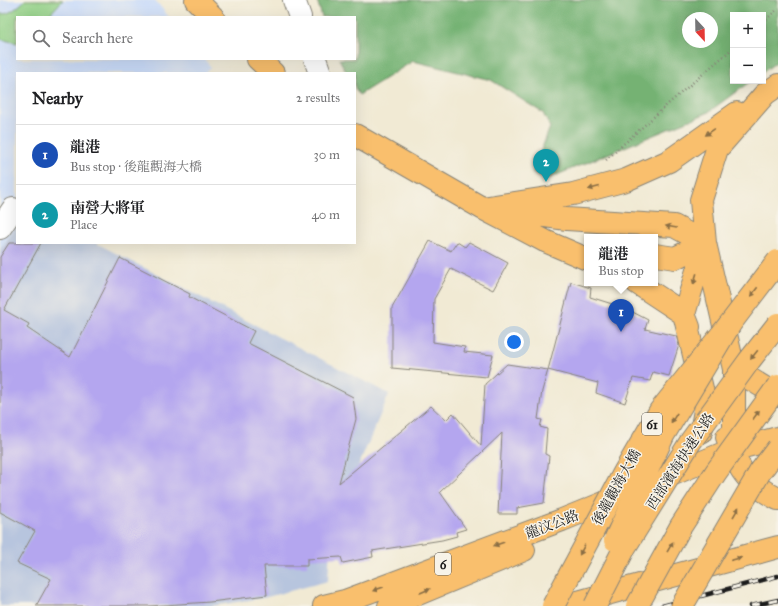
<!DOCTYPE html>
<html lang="en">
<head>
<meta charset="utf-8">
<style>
  body { margin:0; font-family:"IM FELL Great Primer","Noto Serif TC",serif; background:#f6f6f6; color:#202124 }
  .controls { position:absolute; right:12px; top:12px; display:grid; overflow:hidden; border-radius:0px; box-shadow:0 4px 16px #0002 }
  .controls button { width:36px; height:36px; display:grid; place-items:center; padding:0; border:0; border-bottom:1px solid #e0e0e0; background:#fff; color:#202124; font:20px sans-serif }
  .compass { position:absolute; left:682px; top:12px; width:36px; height:36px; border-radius:50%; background:#fff; box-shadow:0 4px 16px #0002; rotate:158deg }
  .you { position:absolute; left:514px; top:342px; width:14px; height:14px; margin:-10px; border:3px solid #fff; border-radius:50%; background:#1a73e8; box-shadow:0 0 0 6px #1a73e833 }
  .badge { display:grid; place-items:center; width:26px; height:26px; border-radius:50%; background:#b45309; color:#fff; font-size:13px; font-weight:700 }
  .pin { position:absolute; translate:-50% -33px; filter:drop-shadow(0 1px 2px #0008) }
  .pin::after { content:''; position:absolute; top:21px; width:14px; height:12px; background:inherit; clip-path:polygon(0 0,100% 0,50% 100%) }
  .popup { position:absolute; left:584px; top:234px; width:74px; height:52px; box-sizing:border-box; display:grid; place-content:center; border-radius:0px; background:#fff; filter:drop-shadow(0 1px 3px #0005); font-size:13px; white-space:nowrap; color:#757577 }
  .popup b { font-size:15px; color:#202124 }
  .popup::after { content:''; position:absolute; left:50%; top:100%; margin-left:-8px; border:8px solid transparent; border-top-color:#fff }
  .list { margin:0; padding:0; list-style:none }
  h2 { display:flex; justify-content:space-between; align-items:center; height:52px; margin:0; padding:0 16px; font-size:17px }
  h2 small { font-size:13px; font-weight:400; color:#757577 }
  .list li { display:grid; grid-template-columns:26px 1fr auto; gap:12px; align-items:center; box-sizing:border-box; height:60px; padding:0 16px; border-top:1px solid #e0e0e0 }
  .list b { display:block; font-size:15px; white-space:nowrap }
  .list p { margin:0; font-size:13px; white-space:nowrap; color:#757577 }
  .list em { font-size:13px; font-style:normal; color:#757577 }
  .icon { flex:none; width:22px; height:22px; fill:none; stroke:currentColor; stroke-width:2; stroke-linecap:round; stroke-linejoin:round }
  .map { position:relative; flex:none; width:778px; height:606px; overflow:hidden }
  .search { position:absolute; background:#fff; box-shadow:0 4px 16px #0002; left:16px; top:16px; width:340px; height:44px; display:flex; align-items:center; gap:10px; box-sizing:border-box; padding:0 14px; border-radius:0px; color:#757577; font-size:15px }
  .panel { position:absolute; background:#fff; box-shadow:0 4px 16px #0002; left:16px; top:72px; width:340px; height:172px; border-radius:0px }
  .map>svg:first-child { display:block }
  .built { fill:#cadcf9 }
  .industrial { fill:#b7c5de }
  .green { fill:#91d086; stroke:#567651 }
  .forest { fill:#74b273; stroke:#486748; fill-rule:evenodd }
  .building { fill:#b4a6ef }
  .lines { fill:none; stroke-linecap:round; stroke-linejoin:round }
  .minor-casing { stroke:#868378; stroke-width:24 }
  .major-casing { stroke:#868378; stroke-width:24 }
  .path { stroke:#868378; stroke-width:2.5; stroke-dasharray:1 3; stroke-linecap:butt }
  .minor { stroke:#fff; stroke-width:22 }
  .major { stroke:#f9bf6d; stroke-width:22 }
  .rail-casing { stroke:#1c1c1c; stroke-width:4.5 }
  .rail { stroke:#f7f3e8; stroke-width:3; stroke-dasharray:9; stroke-linecap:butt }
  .major-bridge-casing { stroke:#868378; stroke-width:24; stroke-linecap:butt }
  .highway-bridge-casing { stroke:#868378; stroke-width:24; stroke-linecap:butt }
  .major-bridge { stroke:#f9bf6d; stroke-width:22 }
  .highway-bridge { stroke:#f9bf6d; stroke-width:22 }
  .oneway { fill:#8a6e44 }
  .labels { text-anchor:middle; stroke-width:3; stroke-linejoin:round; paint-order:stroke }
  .shield { fill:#f7f3e8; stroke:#5e5c59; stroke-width:1 }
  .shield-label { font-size:13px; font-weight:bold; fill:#1c1c1c }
  .street-label { font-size:14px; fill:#1c1c1c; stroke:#f7f3e8 }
</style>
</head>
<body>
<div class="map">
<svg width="778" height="606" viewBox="0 0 778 606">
  <rect width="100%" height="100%" fill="#f7f3e8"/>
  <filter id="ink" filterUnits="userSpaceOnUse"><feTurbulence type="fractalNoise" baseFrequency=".025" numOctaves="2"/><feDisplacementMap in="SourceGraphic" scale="8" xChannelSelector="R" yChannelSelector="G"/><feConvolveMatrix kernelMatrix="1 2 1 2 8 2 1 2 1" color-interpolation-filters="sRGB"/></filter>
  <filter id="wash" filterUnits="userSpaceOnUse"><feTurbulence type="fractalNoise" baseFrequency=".012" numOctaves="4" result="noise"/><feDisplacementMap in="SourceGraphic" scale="16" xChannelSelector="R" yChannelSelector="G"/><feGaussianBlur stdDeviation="0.9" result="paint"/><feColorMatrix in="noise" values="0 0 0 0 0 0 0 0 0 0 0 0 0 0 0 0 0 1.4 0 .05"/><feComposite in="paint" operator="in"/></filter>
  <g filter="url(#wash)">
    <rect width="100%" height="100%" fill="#f1ead4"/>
    <path class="built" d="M 0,0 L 155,0 L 169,17 L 17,17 L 17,59 L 204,59 L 211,67 L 204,73 L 17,73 L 17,225 L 0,250 Z"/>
    <path class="industrial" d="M 17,225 L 17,243 L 96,243 L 389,394 L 331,531 L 328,581 L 263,598 L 211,606 L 0,606 L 0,250 Z"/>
    <path class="green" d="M 25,0 L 63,0 L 47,17 L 17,17 L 17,43 L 0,39 L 0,14 C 10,15 19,6 25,0 Z"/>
    <path class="forest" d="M 317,0 L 778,0 L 778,61 L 763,72 L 763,15 L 733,15 L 733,81 L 751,81 L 707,113 L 547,179 L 533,172 L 550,127 L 543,113 L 491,80 L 413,61 L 359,95 L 355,88 L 355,73 L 347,73 L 339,59 L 355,59 L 355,17 L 322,17 ZM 688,18 L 712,18 L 712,42 L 688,42 Z"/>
    <g id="blocks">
      <path class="building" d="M 430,241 L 451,251 L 457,242 L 465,247 L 469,242 L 508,263 L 493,290 L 451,269 L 434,299 L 433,342 L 465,347 L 464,352 L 493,355 L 487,377 L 392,368 L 392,308 Z
        M 9,243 L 41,243 L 4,310 L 29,324 L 27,328 L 70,357 L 120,258 L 190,294 L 189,297 L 254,331 L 248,343 L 353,397 L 356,419 L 339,483 L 431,406 L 446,420 L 453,413 L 481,446 L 485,384 L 507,364 L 548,370 L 542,391 L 538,419 L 542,420 L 540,427 L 547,429 L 545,454 L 549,456 L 544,503 L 517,508 L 517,514 L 498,514 L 502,433 L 440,492 L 466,529 L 456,532 L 457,536 L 442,540 L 372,551 L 373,557 L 343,563 L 341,557 L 307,559 L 307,566 L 264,566 L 267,595 L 210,602 L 149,606 L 36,606 L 51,579 L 17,563 L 35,531 L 0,512 L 0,257 Z
        M 571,282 L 591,288 L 590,297 L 625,308 L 648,320 L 645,329 L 676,336 L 679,345 L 669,376 L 653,372 L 650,381 L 633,378 L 625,403 L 596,393 L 598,383 L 548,370 Z"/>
    </g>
  </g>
  <g filter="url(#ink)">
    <use href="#blocks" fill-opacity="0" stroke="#868378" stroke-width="1"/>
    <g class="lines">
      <g class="minor-casing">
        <path id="minor" d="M 294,0 L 300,17
          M 315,59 L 320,73
          M 0,228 L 13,209"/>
      </g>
      <g class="major-casing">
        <path id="major" d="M 196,0 L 213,17
          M 258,59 L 273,73
          M 778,85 L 765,94 L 717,149 L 701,200 L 705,243 L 734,369 L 778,396
          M 355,135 L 482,208 L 545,241 L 587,259
          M 482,208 L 573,194 L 626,180 L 669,161 L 737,113
          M 508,211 L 567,219 L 674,226 L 705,243
          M 655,255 L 675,258 L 705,243
          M 637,283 L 684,314 L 689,327
          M 701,432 L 706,405 L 684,314 L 705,244
          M 727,437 C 731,449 739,468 747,477 C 752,484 770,495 778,499
          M 725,454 L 731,450 L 734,426 L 734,371
          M 659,480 L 731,450 L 778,438
          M 324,606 L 345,601 L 562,520 L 621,496
          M 389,606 L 524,550
          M 563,606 L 778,547"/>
      </g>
      <path class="path" d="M 763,22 L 778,9
        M 606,160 L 668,104 L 733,48"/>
      <use href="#minor" class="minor"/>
      <use href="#major" class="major"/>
      <g class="rail-casing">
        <path id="rail" d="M 662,606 L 778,576
          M 751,606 L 778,600"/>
      </g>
      <use href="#rail" class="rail"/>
      <g class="major-bridge-casing">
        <path id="major-bridge" d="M 553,606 L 625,471 L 660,411 L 730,324 L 778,261
          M 682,606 L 760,472 L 778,448"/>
      </g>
      <g class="highway-bridge-casing">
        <path id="highway-bridge" d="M 615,540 L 664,434 L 730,324
          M 595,606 L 625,547 L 691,441 L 749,361 L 778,324
          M 637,606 L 681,526 L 716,472 L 778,386"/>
      </g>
      <use href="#major-bridge" class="major-bridge"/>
      <use href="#highway-bridge" class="highway-bridge"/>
    </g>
    <defs><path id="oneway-solid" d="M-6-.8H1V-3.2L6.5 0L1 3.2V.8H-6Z"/></defs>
    <g class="oneway">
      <use href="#oneway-solid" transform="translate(710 132) rotate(145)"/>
      <use href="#oneway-solid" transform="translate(594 188) rotate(165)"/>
      <use href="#oneway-solid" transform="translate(671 227) rotate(-170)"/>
      <use href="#oneway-solid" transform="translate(695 279) rotate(107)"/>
      <use href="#oneway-solid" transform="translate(754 292) rotate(127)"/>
      <use href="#oneway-solid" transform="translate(754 355) rotate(129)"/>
      <use href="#oneway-solid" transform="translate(756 415) rotate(-54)"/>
      <use href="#oneway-solid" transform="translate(674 418) rotate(121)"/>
      <use href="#oneway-solid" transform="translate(736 512) rotate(-60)"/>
      <use href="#oneway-solid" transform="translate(499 544) rotate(160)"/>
      <use href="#oneway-solid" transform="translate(670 547) rotate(-60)"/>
      <use href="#oneway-solid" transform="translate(582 550) rotate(118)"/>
      <use href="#oneway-solid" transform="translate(736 559) rotate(-15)"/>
      <use href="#oneway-solid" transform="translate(378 589) rotate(160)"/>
      <use href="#oneway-solid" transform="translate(425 591) rotate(-23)"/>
    </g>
  </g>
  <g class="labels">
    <g class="shield">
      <rect x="642" y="413" width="20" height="22" rx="3"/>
      <rect x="435" y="553" width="16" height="22" rx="3"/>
    </g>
    <g class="shield-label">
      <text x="652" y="429">61</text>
      <text x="443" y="569">6</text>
    </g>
    <g class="street-label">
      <text transform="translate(680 461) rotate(-57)" y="5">西部濱海快速公路</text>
      <text transform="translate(616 487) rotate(-61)" y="5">後龍觀海大橋</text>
      <text transform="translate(552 524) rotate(-21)" y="5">龍汶公路</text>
    </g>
  </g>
</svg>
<div class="controls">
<button>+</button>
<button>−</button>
</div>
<svg class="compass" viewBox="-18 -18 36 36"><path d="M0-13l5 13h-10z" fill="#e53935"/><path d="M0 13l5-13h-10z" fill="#757577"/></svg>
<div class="you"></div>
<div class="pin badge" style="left:621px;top:332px;background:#1a4fb4">1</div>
<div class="popup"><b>龍港</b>Bus stop</div>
<div class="pin badge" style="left:546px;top:182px;background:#0f9aa8">2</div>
<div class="search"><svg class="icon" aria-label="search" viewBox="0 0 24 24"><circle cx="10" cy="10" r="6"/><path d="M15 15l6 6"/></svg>Search here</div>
<section class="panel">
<h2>Nearby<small>2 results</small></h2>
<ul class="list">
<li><span class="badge" style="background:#1a4fb4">1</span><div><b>龍港</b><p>Bus stop · 後龍觀海大橋</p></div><em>30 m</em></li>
<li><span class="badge" style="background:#0f9aa8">2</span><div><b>南營大將軍</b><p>Place</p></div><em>40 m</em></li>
</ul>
</section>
</div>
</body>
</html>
